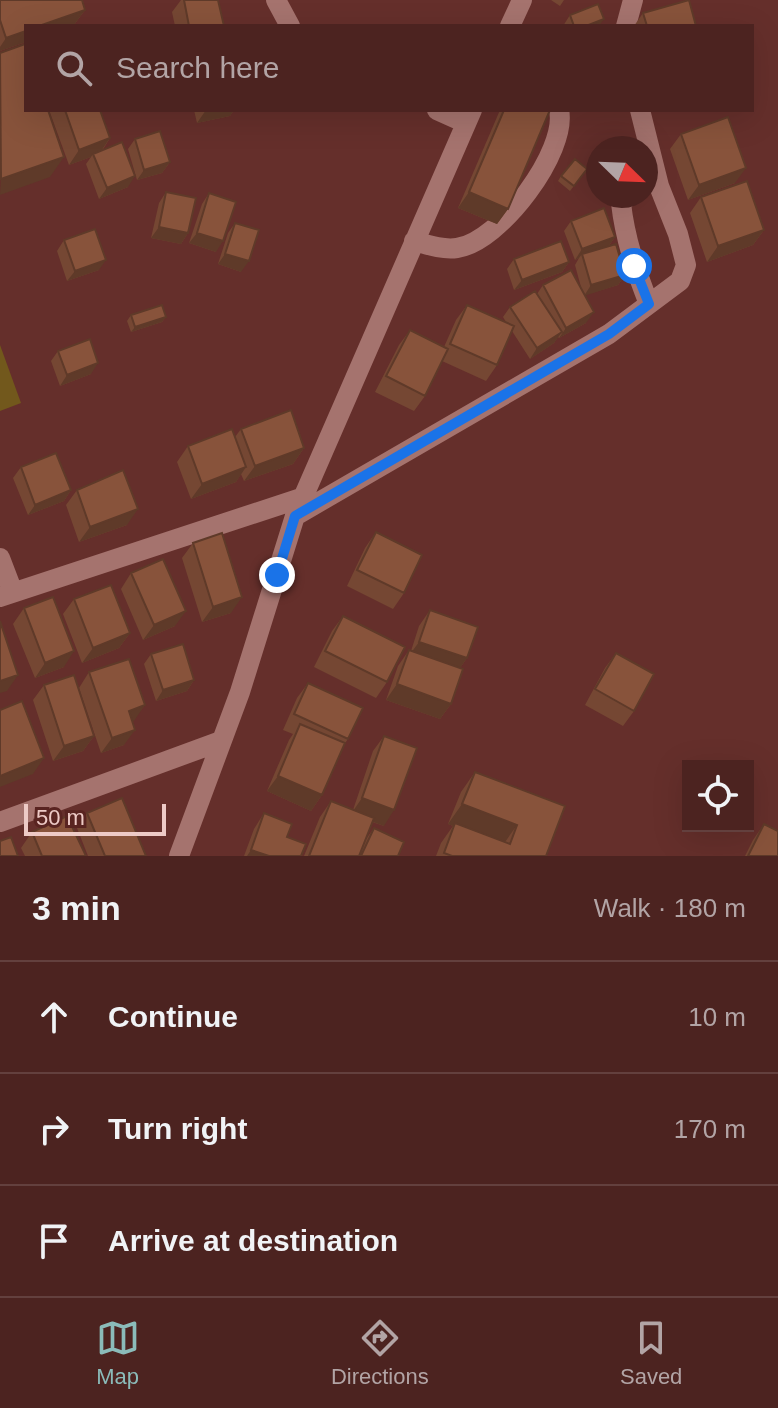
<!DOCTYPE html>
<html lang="en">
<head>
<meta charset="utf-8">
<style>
  body { margin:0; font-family:Helvetica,sans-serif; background:#532b29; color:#f1f3f6 }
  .controls { position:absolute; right:24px; bottom:24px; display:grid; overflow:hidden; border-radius:0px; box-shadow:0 8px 32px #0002 }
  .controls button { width:72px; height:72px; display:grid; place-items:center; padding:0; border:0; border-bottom:2px solid #63403e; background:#4c2320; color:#f1f3f6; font:40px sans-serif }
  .compass { position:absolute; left:586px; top:136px; width:72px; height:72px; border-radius:50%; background:#4c2320; box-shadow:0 8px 32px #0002; rotate:113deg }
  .scale { position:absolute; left:24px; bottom:20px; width:142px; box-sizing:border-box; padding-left:8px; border:4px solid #edcac6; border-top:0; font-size:22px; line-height:28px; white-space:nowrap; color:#edcac6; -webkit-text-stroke:6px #592421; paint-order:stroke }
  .stop { position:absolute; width:24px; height:24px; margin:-18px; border:6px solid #1a73e8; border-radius:50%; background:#fff }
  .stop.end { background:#1a73e8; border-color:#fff; box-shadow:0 2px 8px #0008 }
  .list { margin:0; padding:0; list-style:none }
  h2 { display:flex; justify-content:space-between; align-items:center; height:104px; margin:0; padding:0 32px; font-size:34px }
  h2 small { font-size:26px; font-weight:400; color:#b2a4a5 }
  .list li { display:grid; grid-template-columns:52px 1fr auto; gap:24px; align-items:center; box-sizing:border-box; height:112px; padding:0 32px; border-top:2px solid #63403e }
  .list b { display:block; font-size:30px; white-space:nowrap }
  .list em { font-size:26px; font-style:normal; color:#b2a4a5 }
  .icon { flex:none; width:44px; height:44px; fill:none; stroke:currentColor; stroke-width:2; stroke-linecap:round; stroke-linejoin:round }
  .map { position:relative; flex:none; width:778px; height:856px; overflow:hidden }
  .search { position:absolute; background:#4c2320; box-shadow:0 8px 32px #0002; left:24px; right:24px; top:24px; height:88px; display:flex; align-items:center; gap:20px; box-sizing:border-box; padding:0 28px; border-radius:0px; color:#b2a4a5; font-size:30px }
  .sheet { height:440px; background:#4c2320 }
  nav { display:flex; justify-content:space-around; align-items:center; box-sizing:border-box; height:112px; border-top:2px solid #63403e; background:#4c2320; font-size:22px; color:#b2a4a5 }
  nav a { display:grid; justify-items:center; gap:4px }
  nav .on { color:#8bbbb9 }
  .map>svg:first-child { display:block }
  .green { fill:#72581c }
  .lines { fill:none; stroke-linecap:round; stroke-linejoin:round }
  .minor { stroke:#a5736e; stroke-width:20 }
  .wall { fill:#754733 }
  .shaded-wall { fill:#5f3a29 }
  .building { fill:#88533b; stroke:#5f3a29; stroke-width:2 }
  .route { stroke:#1a73e8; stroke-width:10 }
</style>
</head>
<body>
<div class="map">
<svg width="778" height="856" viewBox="0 0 778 856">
  <rect width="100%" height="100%" fill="#652f2b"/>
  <path class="green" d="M 0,345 L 21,403 L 0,411 Z"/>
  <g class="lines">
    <path class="minor" d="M 276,0 L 290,26
      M 510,26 L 522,0
      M 626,26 L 633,0
      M 437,110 L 466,123
      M 629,196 L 621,203 C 625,239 636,271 649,304
      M 414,241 C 428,245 443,250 457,248 C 500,242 568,151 559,110
      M 295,516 L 609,334 L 680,281 L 686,265 L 678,234 L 659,186 L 640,110
      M 0,558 L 13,592
      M 0,597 L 304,497
      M 0,822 L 221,741
      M 179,856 L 240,692 L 295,516 L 472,110"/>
  </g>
  <path class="wall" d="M 0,0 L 85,10 L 74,25 L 72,26 L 26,26 L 26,42 L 0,51 Z
    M 181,0 L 218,0 L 224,26 L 175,26 L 172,12 Z
    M 551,0 L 564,0 L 560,6 Z
    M 643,13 L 696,26 L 634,26 Z
    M 570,15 L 599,26 L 563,26 Z
    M 49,110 L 100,110 L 110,138 L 102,151 L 128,187 L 99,199 L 86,164 L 91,157 L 69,165 Z
    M 194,110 L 234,110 L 230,116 L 197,123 Z
    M 500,110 L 550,110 L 508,209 L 497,224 L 458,208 Z
    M 681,134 L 735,183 L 688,200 L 670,149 Z
    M 135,139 L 170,162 L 162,173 L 137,180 L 128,149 Z
    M 587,169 L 570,191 L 558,181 L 561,176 Z
    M 166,192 L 188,233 L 181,244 L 151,238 L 159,203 Z
    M 209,193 L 216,252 L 189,243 L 202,204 Z
    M 701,197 L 764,230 L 753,245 L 707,262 L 690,213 Z
    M 571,221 L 615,237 L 608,247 L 625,275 L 618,285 L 585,295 L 586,323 L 559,338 L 558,337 L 554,343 L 530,359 L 512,331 L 497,365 L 486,381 L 442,361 L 425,396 L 414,411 L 375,392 L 399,345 L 410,330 L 444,347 L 456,320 L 467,305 L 506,322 L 503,317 L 510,307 L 537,294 L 543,285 L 582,291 L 575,265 L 579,258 L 575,260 L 564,231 Z
    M 235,223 L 241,272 L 218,264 L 228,233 Z
    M 64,240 L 99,270 L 67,281 L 57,251 Z
    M 514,259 L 569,262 L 562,272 L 514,290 L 507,269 Z
    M 131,315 L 166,317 L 162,322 L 131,332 L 127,321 Z
    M 58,351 L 91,374 L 60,386 L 51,361 Z
    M 241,429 L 304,448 L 293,464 L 244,481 L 241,474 L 236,482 L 191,499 L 177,462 L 188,446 L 235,437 Z
    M 21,467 L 71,490 L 64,501 L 28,515 L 13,478 Z
    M 77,490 L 127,525 L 79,542 L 66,505 Z
    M 376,532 L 404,593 L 393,609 L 347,586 L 365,548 Z
    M 193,543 L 231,613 L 202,622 L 182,558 Z
    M 131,573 L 175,626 L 143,640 L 121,589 Z
    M 74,599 L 130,633 L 119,648 L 82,663 L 63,614 Z
    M 24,608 L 64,667 L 35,678 L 13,624 Z
    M 430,610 L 467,658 L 460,668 L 451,704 L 440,719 L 386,700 L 398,666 L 409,650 L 411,651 L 419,626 Z
    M 343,616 L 387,682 L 376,698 L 314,667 L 332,631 Z
    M 616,653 L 634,711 L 623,726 L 585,705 L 605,668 Z
    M 151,654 L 194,680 L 187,691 L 156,701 L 144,664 Z
    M 89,672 L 145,705 L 132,721 L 124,745 L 101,753 L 79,688 Z
    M 308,683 L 348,739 L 343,746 L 322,795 L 311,811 L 267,791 L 289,740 L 293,734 L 283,730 L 297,698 Z
    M 44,685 L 94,736 L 83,751 L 53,761 L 33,700 Z
    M 384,736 L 384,826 L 372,822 L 362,849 L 366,839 L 374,828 L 398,856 L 304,856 L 320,817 L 331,801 L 353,810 L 373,751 Z
    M 475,772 L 546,856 L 436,856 L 441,843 L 453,826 L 448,824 L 461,792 Z
    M 87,813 L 146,856 L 88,856 L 77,828 Z
    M 264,813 L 287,837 L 301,856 L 244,856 L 254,829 Z
    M 764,824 L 778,856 L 745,856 L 753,840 Z
    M 32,832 L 86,856 L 25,856 L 21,848 Z"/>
  <path class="shaded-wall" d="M 85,10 L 74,25 L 72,26 L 39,26 Z
    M 604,19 L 599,26 L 586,26 Z
    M 26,31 L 26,42 L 0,51 L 0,47 L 6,38 Z
    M 206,110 L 234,110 L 230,116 L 197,123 Z
    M 110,138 L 99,154 L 93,154 L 91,157 L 69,165 L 79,150 Z
    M 64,157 L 50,177 L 0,195 L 1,179 Z
    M 170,162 L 162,173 L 137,180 L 144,170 Z
    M 746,168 L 735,183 L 688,200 L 699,185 Z
    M 135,176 L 128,187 L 99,199 L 107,188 Z
    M 469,192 L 508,209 L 497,224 L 458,208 Z
    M 159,227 L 188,233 L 181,244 L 151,238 Z
    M 764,230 L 753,245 L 707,262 L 718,246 Z
    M 197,233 L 223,241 L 216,252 L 189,243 Z
    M 615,237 L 608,247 L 582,254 L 579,258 L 575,260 L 582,249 Z
    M 225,254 L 249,261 L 241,272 L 218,264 Z
    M 106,260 L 99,270 L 67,281 L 75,271 Z
    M 569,262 L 562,272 L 514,290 L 522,280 Z
    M 625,275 L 618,285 L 584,296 L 591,285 Z
    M 594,312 L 586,323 L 559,338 L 566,328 Z
    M 166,317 L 162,322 L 131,332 L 135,327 Z
    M 562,332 L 554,343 L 530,359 L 537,348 Z
    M 98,363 L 91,374 L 60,386 L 67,375 Z
    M 304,448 L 293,464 L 244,481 L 255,466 Z
    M 246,467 L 236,482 L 191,499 L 202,484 Z
    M 71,490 L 64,501 L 28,515 L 35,505 Z
    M 138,509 L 127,525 L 79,542 L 90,527 Z
    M 242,597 L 231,613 L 202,622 L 213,607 Z
    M 186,611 L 175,626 L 143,640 L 154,625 Z
    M 130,633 L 119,648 L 82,663 L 93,648 Z
    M 419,642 L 467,658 L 456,674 L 408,657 Z
    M 74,651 L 64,667 L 35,678 L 45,663 Z
    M 18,675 L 7,691 L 0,693 L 0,681 Z
    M 194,680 L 187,691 L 156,701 L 163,690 Z
    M 397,684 L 451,704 L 440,719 L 386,700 Z
    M 145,705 L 134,721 L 118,726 L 129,711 Z
    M 135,730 L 124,745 L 101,753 L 112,738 Z
    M 94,736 L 83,751 L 53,761 L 64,746 Z
    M 44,758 L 33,774 L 0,787 L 0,776 Z
    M 278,776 L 322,795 L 311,811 L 267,791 Z
    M 362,798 L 394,810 L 384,826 L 351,814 Z
    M 462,804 L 517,825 L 503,845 L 455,823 L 453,826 L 448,824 Z
    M 251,850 L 269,856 L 247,856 Z"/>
  <path class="building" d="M 0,0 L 82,0 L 85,10 L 39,26 L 26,26 L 26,31 L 6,38 L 0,20 Z
    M 184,0 L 218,0 L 224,26 L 189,26 Z
    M 689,0 L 696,26 L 647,26 L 643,13 Z
    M 598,4 L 604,19 L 586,26 L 574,26 L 570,15 Z
    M 25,44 L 26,48 L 26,110 L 48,110 L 64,157 L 1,179 L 0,53 Z
    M 65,110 L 100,110 L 110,138 L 79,150 Z
    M 504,110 L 550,110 L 508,209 L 469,192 Z
    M 728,117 L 746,168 L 699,185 L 681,134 Z
    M 160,131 L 170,162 L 144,170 L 135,139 Z
    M 122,142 L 135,176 L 107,188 L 93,154 Z
    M 575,159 L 587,169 L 574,186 L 561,176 Z
    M 747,181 L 764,230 L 718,246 L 701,197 Z
    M 166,192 L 196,198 L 188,233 L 159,227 Z
    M 209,193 L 236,202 L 223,241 L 197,233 Z
    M 604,208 L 615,237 L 582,249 L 571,221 Z
    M 235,223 L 259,230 L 249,261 L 225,254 Z
    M 95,229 L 106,260 L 75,271 L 64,240 Z
    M 561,241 L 569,262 L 522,280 L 514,259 Z
    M 616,244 L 625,275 L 591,285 L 582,254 Z
    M 571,270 L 594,312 L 566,328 L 543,285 Z
    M 535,291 L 562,332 L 537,348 L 510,307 Z
    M 162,305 L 166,317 L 135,327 L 131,315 Z
    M 467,305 L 514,326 L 497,365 L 450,344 Z
    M 410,330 L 448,349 L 425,396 L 386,376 Z
    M 90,339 L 98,363 L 67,375 L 58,351 Z
    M 291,410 L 304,448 L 255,466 L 241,429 Z
    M 232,429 L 246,467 L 202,484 L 188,446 Z
    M 56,453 L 71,490 L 35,505 L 21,467 Z
    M 123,470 L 138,509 L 90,527 L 77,490 Z
    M 376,532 L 422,555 L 404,593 L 357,570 Z
    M 222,533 L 242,597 L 213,607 L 193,543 Z
    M 163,559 L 186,611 L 154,625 L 131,573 Z
    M 111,585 L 130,633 L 93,648 L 74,599 Z
    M 53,597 L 74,651 L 45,663 L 24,608 Z
    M 430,610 L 478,627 L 467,658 L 419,642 Z
    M 343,616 L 405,647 L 387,682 L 325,651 Z
    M 0,621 L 18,675 L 0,681 Z
    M 183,644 L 194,680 L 163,690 L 151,654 Z
    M 409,650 L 463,669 L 451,704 L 397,684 Z
    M 616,653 L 654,674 L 634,711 L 595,689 Z
    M 129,659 L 145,705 L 129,711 L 135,730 L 112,738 L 89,672 Z
    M 74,675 L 94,736 L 64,746 L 44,685 Z
    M 308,683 L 363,708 L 348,739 L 294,714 Z
    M 22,701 L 44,758 L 0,776 L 0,710 Z
    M 300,724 L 345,743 L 322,795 L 278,776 Z
    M 384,736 L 417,748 L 394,810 L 362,798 Z
    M 475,772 L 565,806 L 546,856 L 452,856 L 444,853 L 455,823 L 510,844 L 517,825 L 462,804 Z
    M 122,798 L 146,856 L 105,856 L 87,813 Z
    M 331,801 L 374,818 L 359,856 L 309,856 Z
    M 264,813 L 292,824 L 287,837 L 306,844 L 301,856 L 269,856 L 251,850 Z
    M 67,816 L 86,856 L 42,856 L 32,832 Z
    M 764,824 L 778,831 L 778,856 L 748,856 Z
    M 374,828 L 404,842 L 398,856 L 361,856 Z
    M 11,837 L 18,856 L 0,856 L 0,841 Z"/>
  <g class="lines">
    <path class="route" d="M 277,575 L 295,516 L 609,334 L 649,304 L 634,266"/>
  </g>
</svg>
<div class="controls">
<button><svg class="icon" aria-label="locate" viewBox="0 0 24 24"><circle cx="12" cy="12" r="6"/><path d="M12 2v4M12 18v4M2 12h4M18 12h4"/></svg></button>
</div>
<svg class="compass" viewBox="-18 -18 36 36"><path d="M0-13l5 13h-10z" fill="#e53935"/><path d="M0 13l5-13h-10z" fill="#b2a4a5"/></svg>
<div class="scale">50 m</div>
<div class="stop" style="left:634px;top:266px"></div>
<div class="stop end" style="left:277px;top:575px"></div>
<div class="search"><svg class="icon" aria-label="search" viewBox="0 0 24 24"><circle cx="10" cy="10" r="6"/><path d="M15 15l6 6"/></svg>Search here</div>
</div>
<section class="sheet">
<h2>3 min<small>Walk · 180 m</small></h2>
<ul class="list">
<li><svg class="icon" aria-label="ahead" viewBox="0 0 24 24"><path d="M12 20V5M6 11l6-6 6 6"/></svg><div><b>Continue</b></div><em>10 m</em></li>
<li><svg class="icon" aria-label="right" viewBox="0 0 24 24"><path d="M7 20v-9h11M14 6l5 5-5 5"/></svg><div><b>Turn right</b></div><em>170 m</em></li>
<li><svg class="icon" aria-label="arrive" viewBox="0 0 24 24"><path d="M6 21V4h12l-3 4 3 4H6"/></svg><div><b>Arrive at destination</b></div></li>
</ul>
</section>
<nav>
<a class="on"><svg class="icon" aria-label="map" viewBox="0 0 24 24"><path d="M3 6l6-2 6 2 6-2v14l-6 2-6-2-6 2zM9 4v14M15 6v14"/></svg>Map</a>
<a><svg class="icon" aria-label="directions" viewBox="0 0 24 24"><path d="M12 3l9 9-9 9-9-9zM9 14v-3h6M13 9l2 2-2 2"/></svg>Directions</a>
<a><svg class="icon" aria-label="saved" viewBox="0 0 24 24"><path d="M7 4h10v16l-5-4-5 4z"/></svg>Saved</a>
</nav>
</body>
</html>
